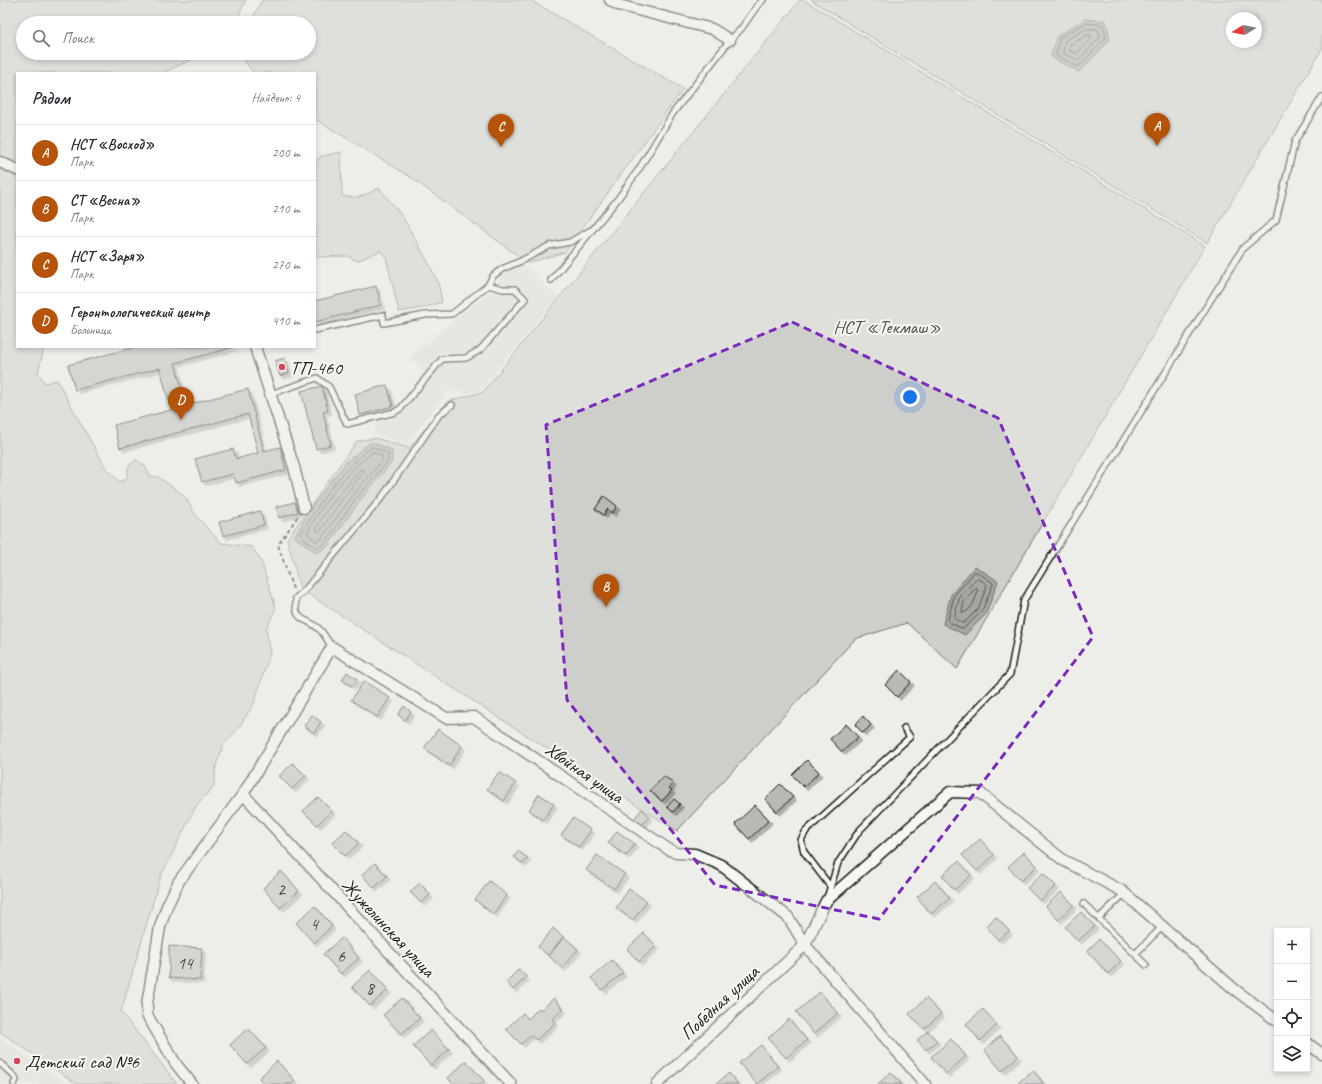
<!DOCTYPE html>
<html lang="ru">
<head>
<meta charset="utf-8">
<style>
  body { margin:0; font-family:Caveat,sans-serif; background:#f2f2f3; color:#2b2b33 }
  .controls { position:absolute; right:12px; bottom:12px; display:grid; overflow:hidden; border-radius:0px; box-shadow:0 2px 6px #0003 }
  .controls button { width:36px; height:36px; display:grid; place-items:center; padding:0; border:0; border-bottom:1px solid #e1e1e2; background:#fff; color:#2b2b33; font:20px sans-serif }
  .compass { position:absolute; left:1226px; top:12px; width:36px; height:36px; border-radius:50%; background:#fff; box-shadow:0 2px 6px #0003; rotate:260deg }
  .you { position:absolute; left:910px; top:397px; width:14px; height:14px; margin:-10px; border:3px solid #fff; border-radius:50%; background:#1a73e8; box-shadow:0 0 0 6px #1a73e833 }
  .badge { display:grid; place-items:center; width:26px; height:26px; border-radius:50%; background:#b45309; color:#fff; font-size:13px; font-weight:700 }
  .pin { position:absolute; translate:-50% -33px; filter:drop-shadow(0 1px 2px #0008) }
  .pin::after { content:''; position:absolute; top:21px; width:14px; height:12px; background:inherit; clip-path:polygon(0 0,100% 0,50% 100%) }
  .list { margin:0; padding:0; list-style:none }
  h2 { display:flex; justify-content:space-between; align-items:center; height:52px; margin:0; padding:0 16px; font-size:17px }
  h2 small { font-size:13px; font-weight:400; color:#7c7c81 }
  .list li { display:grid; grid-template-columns:26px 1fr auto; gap:12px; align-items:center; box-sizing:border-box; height:56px; padding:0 16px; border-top:1px solid #e1e1e2 }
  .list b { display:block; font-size:15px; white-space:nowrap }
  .list p { margin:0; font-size:13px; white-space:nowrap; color:#7c7c81 }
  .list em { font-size:13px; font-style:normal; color:#7c7c81 }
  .icon { flex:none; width:22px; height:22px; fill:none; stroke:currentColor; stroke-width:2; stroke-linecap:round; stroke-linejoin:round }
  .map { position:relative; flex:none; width:1322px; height:1084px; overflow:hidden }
  .search { position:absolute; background:#fff; box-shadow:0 2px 6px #0003; left:16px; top:16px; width:300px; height:44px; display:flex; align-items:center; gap:10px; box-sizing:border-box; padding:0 14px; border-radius:22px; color:#7c7c81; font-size:15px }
  .panel { position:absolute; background:#fff; box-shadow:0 2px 6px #0003; left:16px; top:72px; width:300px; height:276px; border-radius:0px }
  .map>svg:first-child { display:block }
  .built { fill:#ddddda }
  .green { fill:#cececb; stroke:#757574; fill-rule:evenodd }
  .water { fill:#a6a6a3; stroke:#6f6f6d }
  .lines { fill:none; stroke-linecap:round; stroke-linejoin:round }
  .shore { stroke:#535352; stroke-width:1 }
  .building { fill:#b9b9b6; stroke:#1c1c1c; filter:url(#shadow) }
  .service-casing { stroke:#1c1c1c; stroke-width:8 }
  .minor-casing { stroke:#1c1c1c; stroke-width:13 }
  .path { stroke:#1c1c1c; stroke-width:2; stroke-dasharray:4 3; stroke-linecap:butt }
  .service { stroke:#f6f6f2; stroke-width:5 }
  .minor { stroke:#f6f6f2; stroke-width:10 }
  .marked { fill:none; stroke:#7b2cbf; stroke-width:3; stroke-dasharray:8 5; stroke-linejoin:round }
  .poi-dot { fill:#d1495b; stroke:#f6f6f2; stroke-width:1.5 }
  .labels { text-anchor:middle; stroke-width:4; stroke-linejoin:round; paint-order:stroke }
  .number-label { font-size:17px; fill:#434342 }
  .park-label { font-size:19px; fill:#515151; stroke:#f6f6f2 }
  .poi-label { font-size:19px; fill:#1c1c1c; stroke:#f6f6f2; text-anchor:start }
  .street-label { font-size:19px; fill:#1c1c1c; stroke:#f6f6f2 }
</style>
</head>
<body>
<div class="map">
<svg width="1322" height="1084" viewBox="0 0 1322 1084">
  <defs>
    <filter id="shadow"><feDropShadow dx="3.5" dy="3.5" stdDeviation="0" flood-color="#0004"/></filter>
  </defs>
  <rect width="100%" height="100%" fill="#edede9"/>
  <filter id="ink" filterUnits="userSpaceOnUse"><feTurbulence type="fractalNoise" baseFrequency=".025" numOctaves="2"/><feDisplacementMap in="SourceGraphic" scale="8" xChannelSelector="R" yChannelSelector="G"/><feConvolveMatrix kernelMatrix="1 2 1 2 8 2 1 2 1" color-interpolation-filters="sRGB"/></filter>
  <g filter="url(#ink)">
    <path class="built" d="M 523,265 L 557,297 L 481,390 L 466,394 L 449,389 L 407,444 L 374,434 L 378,418 L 388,418 L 424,372 L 411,356 L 492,289 L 511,267 Z
      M 0,1038 L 67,1084 L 0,1084 Z"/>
    <path class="green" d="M 0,0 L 246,0 L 235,23 L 23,23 L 23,53 L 205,53 L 163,73 L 17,73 L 17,347 L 44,347 L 38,373 L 45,383 L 57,380 L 76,415 L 106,468 L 120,482 L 127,478 L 128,467 L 136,460 L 145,466 L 150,476 L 158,477 L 181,493 L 187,500 L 196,516 L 221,543 L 252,547 L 261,561 L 276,608 L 266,629 L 270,653 L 254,703 L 238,729 L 224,744 L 216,765 L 214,786 L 196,806 L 160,878 L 121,1012 L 177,1084 L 77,1084 L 0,1032 Z
      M 262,0 L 530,0 L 683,89 L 565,252 L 528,263 L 409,176 L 315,119 L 315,73 L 254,73 L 238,53 L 309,53 L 309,23 L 250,23 Z
      M 800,0 L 804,0 L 1205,246 L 957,669 L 907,623 L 855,639 L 677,831 L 504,721 L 304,591 L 300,588 L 287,539 L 357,441 L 375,438 L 409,448 L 448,401 L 483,392 Z
      M 811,0 L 1322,0 L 1322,49 L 1207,243 ZM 1232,18 L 1256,18 L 1256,42 L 1232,42 Z
      M 341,152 L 342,196 C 357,199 365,196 379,188 L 402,216 L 428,262 L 438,282 L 442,302 L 422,308 L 399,312 L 386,257 L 380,251 L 357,261 L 348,256 L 315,257 L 315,161 L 322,156 Z"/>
    <path class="water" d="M 1085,19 L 1106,21 L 1110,40 L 1079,72 L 1051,57 L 1057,36 Z
      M 371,442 L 392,450 L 392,462 L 358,503 L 328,546 L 317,553 L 296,538 L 295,535 L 315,502 L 347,461 Z
      M 975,566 L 998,581 L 986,614 L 965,635 L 943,624 L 951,595 Z"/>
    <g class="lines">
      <path class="shore" d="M 1086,23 L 1103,25 L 1106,38 L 1078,67 L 1057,56 L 1056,53 L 1060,38 Z
        M 1086,29 L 1098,29 L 1100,37 L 1079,60 L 1077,60 L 1063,53 L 1065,41 Z
        M 1088,35 L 1091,35 L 1092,38 L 1077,53 L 1075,53 L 1069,50 L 1070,45 Z
        M 372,447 L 388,453 L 388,461 L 354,501 L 325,543 L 318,548 L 316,548 L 301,536 L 301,534 C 320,502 341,469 372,447 Z
        M 373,452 L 382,456 L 383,459 L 351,498 L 321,539 L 316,541 L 307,533 C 322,504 346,471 373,452 Z
        M 362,469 L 364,470 L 364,472 L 346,494 L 320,531 L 317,531 L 316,529 L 327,510 L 358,472 Z
        M 975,572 L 977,572 L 992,582 L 993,584 L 982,611 L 963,629 L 949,622 L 948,620 L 954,596 Z
        M 976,579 C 979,578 986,583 987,586 L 978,609 L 964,623 L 962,623 L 954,618 L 959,599 Z
        M 975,589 L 977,589 L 978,591 C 975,600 972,610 963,613 L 962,611 L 964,602 Z"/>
    </g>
    <path class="building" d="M 376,286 L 381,305 L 315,322 L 315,301 Z
      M 135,347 L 235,347 L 175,363 L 186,405 L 248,389 L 264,451 L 280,447 L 286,470 L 236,483 L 233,474 L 202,482 L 195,459 L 233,449 L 236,459 L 258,453 L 248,414 L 120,448 L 114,425 L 171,410 L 160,368 L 75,390 L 68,365 Z
      M 285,358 L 289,373 L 280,376 L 275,361 Z
      M 387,385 L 393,406 L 360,415 L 355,394 Z
      M 322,386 L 328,411 L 323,412 L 331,445 L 316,449 L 301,391 Z
      M 604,496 L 617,506 L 612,513 L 607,509 L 604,515 L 595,509 Z
      M 295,502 L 298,512 L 279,518 L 276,507 Z
      M 260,511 L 264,525 L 223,536 L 219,522 Z
      M 899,670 L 911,682 L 897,697 L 885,685 Z
      M 347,672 L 357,679 L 352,686 L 342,680 Z
      M 364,681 L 390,698 L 377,717 L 351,700 Z
      M 404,706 L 411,712 L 405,720 L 398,715 Z
      M 312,715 L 321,722 L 314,733 L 304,726 Z
      M 863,716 L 871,725 L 863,733 L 855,725 Z
      M 846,724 L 858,737 L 842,752 L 830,739 Z
      M 438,729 L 462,746 L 449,766 L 424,748 Z
      M 807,760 L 819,772 L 804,787 L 792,775 Z
      M 293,763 L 306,776 L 292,789 L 279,776 Z
      M 499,772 L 516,783 L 504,801 L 487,789 Z
      M 664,776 L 673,783 L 669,788 L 672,790 L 662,801 L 650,791 Z
      M 780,784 L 793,797 L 777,812 L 765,799 Z
      M 539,794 L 554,804 L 543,820 L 529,810 Z
      M 318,797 L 332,811 L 317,825 L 303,811 Z
      M 674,799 L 680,804 L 673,812 L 667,807 Z
      M 755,805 L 769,820 L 749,839 L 735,824 Z
      M 642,809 L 649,816 L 641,827 L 633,820 Z
      M 573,818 L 591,830 L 579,847 L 561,835 Z
      M 346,830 L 359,843 L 345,856 L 332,843 Z
      M 617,831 L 635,844 L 626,856 L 608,843 Z
      M 980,839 L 994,855 L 977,871 L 962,855 Z
      M 518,851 L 528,858 L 523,864 L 514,857 Z
      M 1024,852 L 1037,866 L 1021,881 L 1008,867 Z
      M 597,855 L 625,874 L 614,889 L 586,870 Z
      M 959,861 L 971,875 L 954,890 L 942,875 Z
      M 375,863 L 387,876 L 374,888 L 362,875 Z
      M 281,871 L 299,891 L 280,908 L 263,888 Z
      M 1043,873 L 1056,886 L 1040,901 L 1027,888 Z
      M 489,881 L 507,895 L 493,914 L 475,900 Z
      M 935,881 L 950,898 L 931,914 L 917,897 Z
      M 420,883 L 430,895 L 421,903 L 410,892 Z
      M 629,889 L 647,901 L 633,920 L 616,908 Z
      M 1061,892 L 1074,905 L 1058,920 L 1046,906 Z
      M 315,906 L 332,926 L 314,943 L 296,923 Z
      M 1081,912 L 1095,926 L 1078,941 L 1065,927 Z
      M 996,917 L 1009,931 L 998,940 L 986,926 Z
      M 553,928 L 563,937 L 548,955 L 538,947 Z
      M 644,933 L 656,946 L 639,962 L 627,949 Z
      M 564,937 L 578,949 L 562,968 L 549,956 Z
      M 342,938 L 359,958 L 341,974 L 323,954 Z
      M 1099,939 L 1121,961 L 1108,974 L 1087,951 Z
      M 169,946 L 202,948 L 200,980 L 169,978 Z
      M 612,960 L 623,973 L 602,990 L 591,978 Z
      M 519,969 L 526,977 L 513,990 L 506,982 Z
      M 370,970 L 388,990 L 370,1006 L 352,987 Z
      M 820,992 L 838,1013 L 814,1034 L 796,1012 Z
      M 402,998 L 420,1018 L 401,1034 L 383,1015 Z
      M 554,998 L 563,1009 L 552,1019 L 555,1023 L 536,1040 L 531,1035 L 521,1044 L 506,1029 L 523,1013 L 528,1019 L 539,1008 L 541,1010 Z
      M 926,998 L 941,1014 L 924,1029 L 909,1014 Z
      M 983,1009 L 997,1025 L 980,1041 L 966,1024 Z
      M 789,1019 L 807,1040 L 786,1058 L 768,1038 Z
      M 248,1028 L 266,1048 L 247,1064 L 230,1045 Z
      M 431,1030 L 449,1049 L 431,1066 L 413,1046 Z
      M 928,1031 L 937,1041 L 926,1050 L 917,1040 Z
      M 1000,1036 L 1018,1056 L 1002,1071 L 984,1050 Z
      M 951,1039 L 966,1056 L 946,1074 L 931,1057 Z
      M 761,1045 L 778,1066 L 757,1084 L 739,1063 Z
      M 277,1061 L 295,1081 L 291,1084 L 264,1084 L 259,1078 Z
      M 466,1061 L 484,1081 L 481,1084 L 453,1084 L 448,1078 Z
      M 1033,1070 L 1044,1084 L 1017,1084 Z
      M 891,1072 L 902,1084 L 878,1084 Z
      M 729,1073 L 738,1084 L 716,1084 Z"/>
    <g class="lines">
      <g class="service-casing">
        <path id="service" d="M 551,280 L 617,200 L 639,169 L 673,113 L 730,40 L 741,29 L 757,6 L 763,0
          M 315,330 L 383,315 L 384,323 L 425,315 L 452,314 L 488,285
          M 270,394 L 317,378 L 329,387 L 347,424 L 395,412 L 401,408 L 442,359 L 466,358 L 480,350 L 525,299 L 515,289 L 503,289 L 488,285 L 493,276 L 502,269 L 521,261 L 549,246 L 570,242 L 591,230
          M 332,647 C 328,642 325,635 321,631 C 308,616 294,625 296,598 L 304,591 L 383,496 L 439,415 L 452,405
          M 830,886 L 804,852 L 801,840 L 806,831 L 910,737 L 904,728
          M 827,898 L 838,863 L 859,831 L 1010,674 L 1024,600 L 1243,248 L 1276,220 L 1295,141 L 1322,97
          M 1084,904 L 1146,965
          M 1099,918 L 1124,894
          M 1135,954 L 1162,927
          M 0,1063 L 15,1077 L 16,1080 L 14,1084"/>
      </g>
      <g class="minor-casing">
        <path id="minor" d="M 610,0 L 618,5 L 712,29 L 730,40
          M 0,162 L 17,170
          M 255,347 L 294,467 L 304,508
          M 243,794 L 511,1084
          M 1307,1043 L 1322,1054
          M 192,1084 L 176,1064 L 147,1015 L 147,1004 L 160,927 L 167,906 L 179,881 L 243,794 L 332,647 L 446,718 L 474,717 L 668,849 L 676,853 L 695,854 L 721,865 L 788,917 L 805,945 L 925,1084
          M 657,1084 L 805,945 L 826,901 L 950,792 L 980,793 L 1063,860 L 1122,891 L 1234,989 L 1277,1021"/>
      </g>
      <path class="path" d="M 293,589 L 278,545 L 298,516"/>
      <use href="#service" class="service"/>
      <use href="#minor" class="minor"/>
    </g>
  </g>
  <path d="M0 0H1322V1084H0ZM 792,322 L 998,418 L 1093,637 L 879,919 L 715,885 L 567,700 L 546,425 Z" fill="#edede9" fill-opacity=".55" fill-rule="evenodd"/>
  <path class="marked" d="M 792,322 L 998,418 L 1093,637 L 879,919 L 715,885 L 567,700 L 546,425 Z"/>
  <g class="poi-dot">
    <circle cx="282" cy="367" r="4"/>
    <circle cx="17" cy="1061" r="4"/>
  </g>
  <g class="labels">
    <g class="number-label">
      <text x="281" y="895">2</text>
      <text x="314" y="930">4</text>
      <text x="341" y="962">6</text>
      <text x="185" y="969">14</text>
      <text x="370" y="994">8</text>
    </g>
    <g class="park-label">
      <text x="887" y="333">НСТ «Текмаш»</text>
    </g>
    <g class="poi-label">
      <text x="290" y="374">ТП-460</text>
      <text x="25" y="1068">Детский сад №6</text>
    </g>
    <g class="street-label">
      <text transform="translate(585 772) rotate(35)" y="7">Хвойная улица</text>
      <text transform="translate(389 927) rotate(47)" y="7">Жужелинская улица</text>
      <text transform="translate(719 1002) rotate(-43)" y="7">Победная улица</text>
    </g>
  </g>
</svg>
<div class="controls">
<button>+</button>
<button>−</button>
<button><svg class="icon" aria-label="locate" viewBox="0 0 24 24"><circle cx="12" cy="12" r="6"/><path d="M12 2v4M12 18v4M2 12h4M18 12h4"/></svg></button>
<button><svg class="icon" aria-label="layers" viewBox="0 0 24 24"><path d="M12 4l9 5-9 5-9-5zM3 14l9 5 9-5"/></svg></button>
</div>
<svg class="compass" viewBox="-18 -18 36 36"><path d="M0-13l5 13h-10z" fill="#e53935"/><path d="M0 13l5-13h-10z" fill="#7c7c81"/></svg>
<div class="you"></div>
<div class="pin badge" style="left:1157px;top:146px">A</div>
<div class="pin badge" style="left:606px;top:607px">B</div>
<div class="pin badge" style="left:501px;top:147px">C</div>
<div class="pin badge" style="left:181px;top:420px">D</div>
<div class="search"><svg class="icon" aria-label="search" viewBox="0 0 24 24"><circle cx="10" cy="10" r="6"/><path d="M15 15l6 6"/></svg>Поиск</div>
<section class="panel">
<h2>Рядом<small>Найдено: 4</small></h2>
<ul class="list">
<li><span class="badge">A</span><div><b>НСТ «Восход»</b><p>Парк</p></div><em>200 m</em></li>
<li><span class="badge">B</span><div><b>СТ «Весна»</b><p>Парк</p></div><em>210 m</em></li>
<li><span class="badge">C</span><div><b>НСТ «Заря»</b><p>Парк</p></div><em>270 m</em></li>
<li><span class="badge">D</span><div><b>Геронтологический центр</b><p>Больница</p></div><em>410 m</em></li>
</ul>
</section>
</div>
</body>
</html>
